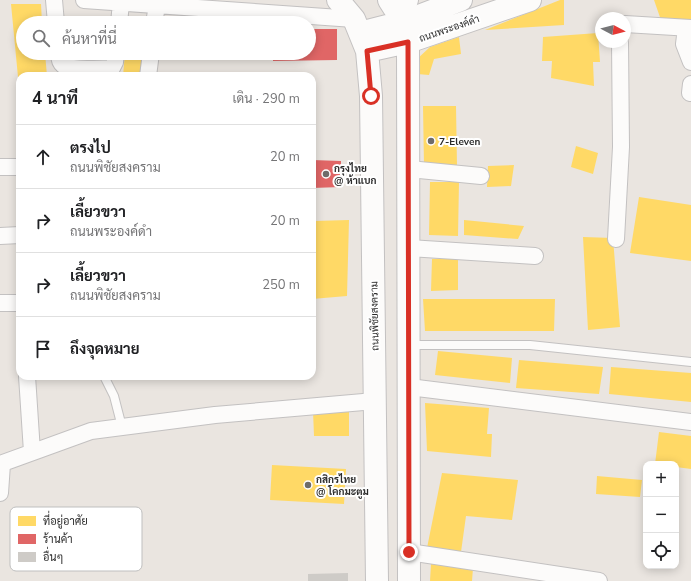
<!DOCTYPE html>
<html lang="th">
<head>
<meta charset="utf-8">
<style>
  body { margin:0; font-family:"Nunito Sans",Sarabun,sans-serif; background:#f2f2f2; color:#202124 }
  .controls { position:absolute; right:12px; bottom:12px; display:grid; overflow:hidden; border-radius:8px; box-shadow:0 2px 10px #0003 }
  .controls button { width:36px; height:36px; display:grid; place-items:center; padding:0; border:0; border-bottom:1px solid #e0e0e0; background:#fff; color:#202124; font:20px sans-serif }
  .compass { position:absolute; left:595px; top:12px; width:36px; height:36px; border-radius:50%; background:#fff; box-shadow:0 2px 10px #0003; rotate:97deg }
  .stop { position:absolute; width:12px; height:12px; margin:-9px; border:3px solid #d93025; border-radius:50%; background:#fff }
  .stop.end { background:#d93025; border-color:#fff; box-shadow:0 1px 4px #0008 }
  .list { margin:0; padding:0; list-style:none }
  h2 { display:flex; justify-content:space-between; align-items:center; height:52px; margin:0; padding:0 16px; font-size:17px }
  h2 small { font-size:13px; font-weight:400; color:#757577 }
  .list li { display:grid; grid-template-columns:26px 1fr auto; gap:12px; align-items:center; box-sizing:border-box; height:64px; padding:0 16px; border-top:1px solid #e0e0e0 }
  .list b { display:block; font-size:15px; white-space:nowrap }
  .list p { margin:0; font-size:13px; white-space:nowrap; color:#757577 }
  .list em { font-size:13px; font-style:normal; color:#757577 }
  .icon { flex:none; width:22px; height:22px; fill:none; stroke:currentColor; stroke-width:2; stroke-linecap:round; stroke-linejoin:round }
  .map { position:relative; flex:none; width:691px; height:581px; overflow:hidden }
  .search { position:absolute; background:#fff; box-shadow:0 2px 10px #0003; left:16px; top:16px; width:300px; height:44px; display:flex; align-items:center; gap:10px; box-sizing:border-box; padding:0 14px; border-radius:22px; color:#757577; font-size:15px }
  .panel { position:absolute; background:#fff; box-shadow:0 2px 10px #0003; left:16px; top:72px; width:300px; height:308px; border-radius:12px }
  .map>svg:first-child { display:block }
  .homes { fill:#ffd966 }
  .shops { fill:#e06666 }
  .building { fill:#cecbc7 }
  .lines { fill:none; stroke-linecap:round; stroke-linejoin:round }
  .lane-casing { stroke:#c3c1c1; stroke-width:10 }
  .street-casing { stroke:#c3c1c1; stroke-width:18 }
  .secondary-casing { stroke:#c3c1c1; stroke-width:24 }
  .lane { stroke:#fcfbfa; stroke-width:8 }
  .street { stroke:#fcfbfa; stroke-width:16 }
  .secondary { stroke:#fcfbfa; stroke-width:22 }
  .route { stroke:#d93025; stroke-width:5 }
  .poi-dot { fill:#6e6c6a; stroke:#fff; stroke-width:1.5 }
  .labels { text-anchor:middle; stroke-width:4; stroke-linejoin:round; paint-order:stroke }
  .street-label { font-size:10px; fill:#2b2b2b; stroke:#fff }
  .poi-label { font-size:10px; font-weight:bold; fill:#2b2b2b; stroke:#fff; text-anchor:start }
  .key { fill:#fff; stroke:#bfbfbf; stroke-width:1 }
  .key-label { font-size:11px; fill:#2b2b2b }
</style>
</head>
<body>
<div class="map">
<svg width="691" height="581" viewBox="0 0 691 581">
  <rect width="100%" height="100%" fill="#eae5e0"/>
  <path class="homes" d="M 560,0 L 564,0 L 564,25 L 485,30 Z
    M 654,0 L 691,0 L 691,23 L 662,23 Z
    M 11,4 L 41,4 L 42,23 L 23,23 L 23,53 L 45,53 L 47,76 L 18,77 Z
    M 598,33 L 600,62 L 593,62 L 594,86 L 551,78 L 552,61 L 542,61 L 543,37 Z
    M 459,37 L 461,54 L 434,59 L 429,75 L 417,74 L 416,60 L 430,47 Z
    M 125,53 L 148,53 L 146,76 L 123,76 Z
    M 423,106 L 456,106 L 457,166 L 424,166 Z
    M 576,146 L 598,153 L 593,174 L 571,167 Z
    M 514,165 L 511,186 L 487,187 L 488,166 Z
    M 430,182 L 459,182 L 458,236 L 429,235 Z
    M 639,197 L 691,205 L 691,261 L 630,253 Z
    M 349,220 L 347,296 L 312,299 L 314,221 Z
    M 464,220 L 524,226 L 518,239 L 464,235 Z
    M 583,237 L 613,238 L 620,327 L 588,330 Z
    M 458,258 L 458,290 L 431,291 L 432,259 Z
    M 423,299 L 555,299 L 554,331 L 425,331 Z
    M 438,351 L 512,358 L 510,383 L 435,375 Z
    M 519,360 L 603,367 L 599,394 L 516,388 Z
    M 611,367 L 691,373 L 691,402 L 609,394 Z
    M 425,403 L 489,408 L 487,434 L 492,434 L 491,457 L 427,451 Z
    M 349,408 L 349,436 L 314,436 L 313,411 Z
    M 659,432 L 691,436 L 691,469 L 676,467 L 676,464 L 655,464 Z
    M 272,465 L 346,469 L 344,504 L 270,500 Z
    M 442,473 L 518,480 L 512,520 L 466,516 L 461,552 L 427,548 Z
    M 597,476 L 642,480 L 640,497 L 596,494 Z
    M 431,564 L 473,568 L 472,581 L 430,581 Z"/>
  <path class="shops" d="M 309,29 L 337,29 L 337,60 L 273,61 L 273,53 L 309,53 Z
    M 312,160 L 341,161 L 341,187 L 312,188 Z"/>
  <path class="building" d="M 348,573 L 348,581 L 308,581 L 308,574 Z"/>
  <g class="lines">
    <g class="lane-casing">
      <path id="lane" d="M 409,345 L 530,345 L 691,362
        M 104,376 L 114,396 L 122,427"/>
    </g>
    <g class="street-casing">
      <path id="street" d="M 54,0 L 56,23
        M 84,0 L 354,19
        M 403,22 L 410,0
        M 119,23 L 121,3
        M 154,23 L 157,6
        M 625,24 L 691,28
        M 686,28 L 684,44 L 691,62
        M 59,53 C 59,57 59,62 63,65 C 70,70 103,69 112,68 L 115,62 L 116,53
        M 148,76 L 151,53
        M 690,93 L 691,84
        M 0,167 L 20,167
        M 409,169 L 481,176
        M 0,236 L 20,235
        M 616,239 L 621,147 L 620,42
        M 409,248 L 535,256
        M 0,303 L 20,303
        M 27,376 L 32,452
        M 409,387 L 691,422
        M 0,464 L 91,431 L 215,415 L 375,401
        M 0,493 L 2,464
        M 409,552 L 599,581"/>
    </g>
    <g class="secondary-casing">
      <path id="secondary" d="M 338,0 L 354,19 L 367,51 L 371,96 L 377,581
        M 389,0 L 403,22 L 408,42 L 409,581
        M 360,33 L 403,22 L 461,0
        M 367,51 L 408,42 L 530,0"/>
    </g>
    <use href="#lane" class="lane"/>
    <use href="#street" class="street"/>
    <use href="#secondary" class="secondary"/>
  </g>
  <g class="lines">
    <path class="route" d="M 371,96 L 367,51 L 408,42 L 409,552"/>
  </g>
  <g class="poi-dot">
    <circle cx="431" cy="141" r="4"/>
    <circle cx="326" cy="174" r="4"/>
    <circle cx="308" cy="485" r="4"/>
  </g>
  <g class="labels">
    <g class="street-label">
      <text transform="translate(449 28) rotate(-19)" y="4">ถนนพระองค์ดำ</text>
      <text transform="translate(374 316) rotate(-91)" y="4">ถนนพิชัยสงคราม</text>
    </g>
    <g class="poi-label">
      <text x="439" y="145">7-Eleven</text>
      <text x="334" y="172">กรุงไทย<tspan x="334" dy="12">@ ห้าแบก</tspan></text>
      <text x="316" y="483">กสิกรไทย<tspan x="316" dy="12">@ โคกมะตูม</tspan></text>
    </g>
  </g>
  <rect x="10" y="507" width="132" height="64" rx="6" class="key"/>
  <rect x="18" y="516" width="18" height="10" fill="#ffd966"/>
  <rect x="18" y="534" width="18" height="10" fill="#e06666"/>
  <rect x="18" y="552" width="18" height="10" fill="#cecbc7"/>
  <g class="key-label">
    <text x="43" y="525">ที่อยู่อาศัย</text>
    <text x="43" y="543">ร้านค้า</text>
    <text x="43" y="561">อื่นๆ</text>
  </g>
</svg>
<div class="controls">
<button>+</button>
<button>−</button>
<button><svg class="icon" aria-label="locate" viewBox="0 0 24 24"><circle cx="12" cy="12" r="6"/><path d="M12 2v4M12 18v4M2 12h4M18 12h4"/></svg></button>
</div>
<svg class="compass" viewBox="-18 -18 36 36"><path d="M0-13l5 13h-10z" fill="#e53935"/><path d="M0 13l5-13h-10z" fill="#757577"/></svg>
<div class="stop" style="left:371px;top:96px"></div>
<div class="stop end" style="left:409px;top:552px"></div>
<div class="search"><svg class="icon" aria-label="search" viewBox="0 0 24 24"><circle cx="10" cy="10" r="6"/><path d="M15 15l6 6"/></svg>ค้นหาที่นี่</div>
<section class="panel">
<h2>4 นาที<small>เดิน · 290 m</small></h2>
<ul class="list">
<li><svg class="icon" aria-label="ahead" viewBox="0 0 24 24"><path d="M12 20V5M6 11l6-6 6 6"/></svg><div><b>ตรงไป</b><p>ถนนพิชัยสงคราม</p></div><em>20 m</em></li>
<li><svg class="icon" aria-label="right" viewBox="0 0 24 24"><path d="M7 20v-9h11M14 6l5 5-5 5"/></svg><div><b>เลี้ยวขวา</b><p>ถนนพระองค์ดำ</p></div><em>20 m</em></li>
<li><svg class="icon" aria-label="right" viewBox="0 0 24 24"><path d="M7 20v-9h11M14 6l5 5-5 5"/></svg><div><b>เลี้ยวขวา</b><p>ถนนพิชัยสงคราม</p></div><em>250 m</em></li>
<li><svg class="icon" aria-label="arrive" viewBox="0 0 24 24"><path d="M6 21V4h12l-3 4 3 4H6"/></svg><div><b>ถึงจุดหมาย</b></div></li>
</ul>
</section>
</div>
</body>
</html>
